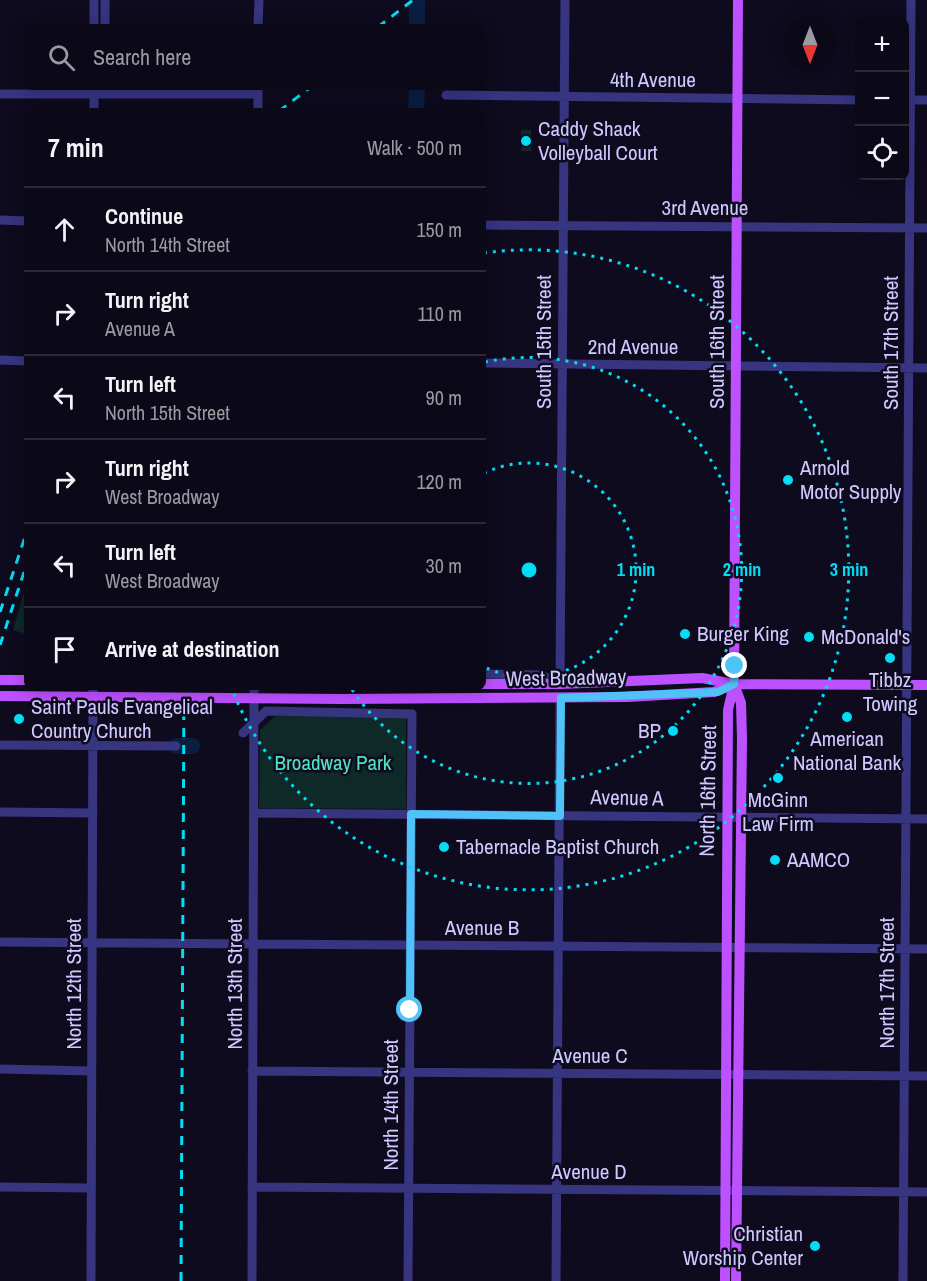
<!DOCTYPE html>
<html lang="en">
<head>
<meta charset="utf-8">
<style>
  body { margin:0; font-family:"Archivo Narrow",sans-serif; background:#191624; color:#f1f3f6 }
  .controls { position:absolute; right:18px; top:18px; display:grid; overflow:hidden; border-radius:9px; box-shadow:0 3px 15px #0003 }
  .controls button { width:54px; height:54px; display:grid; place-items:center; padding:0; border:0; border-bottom:2px solid #2b2936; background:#0b0817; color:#f1f3f6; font:30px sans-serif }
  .compass { position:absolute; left:783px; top:18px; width:54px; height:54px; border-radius:50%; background:#0b0817; box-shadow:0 3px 15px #0003; rotate:180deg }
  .stop { position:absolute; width:18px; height:18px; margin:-14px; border:4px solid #4fc3f7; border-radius:50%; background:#fff }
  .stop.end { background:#4fc3f7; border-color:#fff; box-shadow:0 2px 6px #0008 }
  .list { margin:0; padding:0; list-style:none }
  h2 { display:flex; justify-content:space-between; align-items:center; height:78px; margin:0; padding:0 24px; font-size:26px }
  h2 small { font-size:20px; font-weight:400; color:#9a9aa1 }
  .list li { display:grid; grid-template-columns:39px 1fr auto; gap:18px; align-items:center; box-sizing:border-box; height:84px; padding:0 24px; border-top:2px solid #2b2936 }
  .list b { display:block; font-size:22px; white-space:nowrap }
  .list p { margin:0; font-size:20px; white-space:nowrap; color:#9a9aa1 }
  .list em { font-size:20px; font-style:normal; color:#9a9aa1 }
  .icon { flex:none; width:33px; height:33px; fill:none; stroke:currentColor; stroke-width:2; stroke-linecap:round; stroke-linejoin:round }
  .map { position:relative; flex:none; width:927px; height:1281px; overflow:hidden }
  .search { position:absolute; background:#0b0817; box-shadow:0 3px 15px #0003; left:24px; top:24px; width:462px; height:66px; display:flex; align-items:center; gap:15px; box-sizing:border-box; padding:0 21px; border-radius:9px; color:#9a9aa1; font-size:22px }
  .panel { position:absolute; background:#0b0817; box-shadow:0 3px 15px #0003; left:24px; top:108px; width:462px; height:582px; border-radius:9px }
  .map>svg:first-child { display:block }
  .green { fill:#0e2928 }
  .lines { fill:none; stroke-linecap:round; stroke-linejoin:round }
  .river { stroke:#091e40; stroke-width:16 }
  .minor { stroke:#373480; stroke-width:9 }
  .major { stroke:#bd50ff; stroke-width:10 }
  .rail { stroke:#00ddf4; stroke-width:3; stroke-dasharray:9 8; stroke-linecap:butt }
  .major-bridge { stroke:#bd50ff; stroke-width:10 }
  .route { stroke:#4fc3f7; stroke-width:8 }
  .ring { fill:none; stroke:#00ddf4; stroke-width:3; stroke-dasharray:3 6 }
  .poi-dot { fill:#00ddf4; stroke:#0f0b1f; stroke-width:2 }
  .labels { text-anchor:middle; stroke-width:5; stroke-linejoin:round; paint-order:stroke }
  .street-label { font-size:21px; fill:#cfc9ff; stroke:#0f0b1f }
  .poi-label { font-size:21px; fill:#cfc9ff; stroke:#0f0b1f; text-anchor:start }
  .park-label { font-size:21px; fill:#52e3be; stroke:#0f0b1f }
  .centre { fill:#00ddf4; stroke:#0f0b1f; stroke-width:3 }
  .ring-label { font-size:18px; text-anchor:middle; font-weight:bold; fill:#00ddf4; stroke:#0f0b1f; stroke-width:5; stroke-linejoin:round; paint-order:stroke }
</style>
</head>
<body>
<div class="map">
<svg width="927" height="1281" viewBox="0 0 927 1281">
  <rect width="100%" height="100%" fill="#0f0b1f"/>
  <path class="green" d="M 521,130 L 531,130 L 531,151 L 521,151 Z
    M 27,582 L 27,633 L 26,634 L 13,630 Z
    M 275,716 L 406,716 L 406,809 L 259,808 L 260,730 Z"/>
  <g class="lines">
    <path class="river" d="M 417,27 L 417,0
      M 416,111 L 417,87
      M 176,746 L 192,746"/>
    <path class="minor" d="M 94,27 L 94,0
      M 105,27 L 105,0
      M 258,27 L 259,0
      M 0,94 L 258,94
      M 446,95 L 860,100
      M 907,100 L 927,100
      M 94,111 L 94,87
      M 258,111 L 258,87
      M 0,220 L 27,221
      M 483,225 L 927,228
      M 0,360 L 27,361
      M 483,363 L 927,368
      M 483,674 L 542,675 L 560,684 L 565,0
      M 243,733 L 266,711 L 412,714 L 408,1281
      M 0,745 L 176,746
      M 0,812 L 93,813
      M 254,813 L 927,819
      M 0,942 L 927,949
      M 0,1069 L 91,1071
      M 252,1071 L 927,1076
      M 0,1187 L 91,1188
      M 252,1187 L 927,1192
      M 91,1281 L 93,687
      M 252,1281 L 254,687
      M 556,1281 L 560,698
      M 903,1281 L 911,0"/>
    <path class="major" d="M 0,680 L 27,680
      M 483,684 L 560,684 L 702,678 L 734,684 L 927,685
      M 734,684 L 741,703 L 742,738 L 736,1281
      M 342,699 L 627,697 L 714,692 L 734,684
      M 725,1281 L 728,710 L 734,684 L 738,0"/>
    <path class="rail" d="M 378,27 L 413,0
      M 279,111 L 311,87
      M 0,612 L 27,531
      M 0,645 L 27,563
      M 181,1281 L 184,687"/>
    <path class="major-bridge" d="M 0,696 L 342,699"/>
  </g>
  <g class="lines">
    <path class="route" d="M 410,1010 L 411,814 L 560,816 L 561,698 L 718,692 L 734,684 L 735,666"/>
  </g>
  <g class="ring">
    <path d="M484 473A107 107 0 1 1 484 667"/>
    <path d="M485 362A213 213 0 1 1 351 688"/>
    <path d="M484 253A320 320 0 1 1 231 687"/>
  </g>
  <g class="poi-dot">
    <circle cx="526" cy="141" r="6"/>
    <circle cx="788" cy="480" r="6"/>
    <circle cx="685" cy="634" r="6"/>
    <circle cx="809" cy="637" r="6"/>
    <circle cx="890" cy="658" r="6"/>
    <circle cx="847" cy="717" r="6"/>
    <circle cx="19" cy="719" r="6"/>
    <circle cx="673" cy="731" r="6"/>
    <circle cx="778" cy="778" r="6"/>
    <circle cx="444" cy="847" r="6"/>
    <circle cx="775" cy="860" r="6"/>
    <circle cx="815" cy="1246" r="6"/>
  </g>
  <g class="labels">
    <g class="street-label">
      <text x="653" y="87">4th Avenue</text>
      <text x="705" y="215">3rd Avenue</text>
      <text transform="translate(544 342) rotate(-90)" y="7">South 15th Street</text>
      <text transform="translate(717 342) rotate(-90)" y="7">South 16th Street</text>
      <text transform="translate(891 343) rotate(-90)" y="7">South 17th Street</text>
      <text x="633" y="354">2nd Avenue</text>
      <text transform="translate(566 678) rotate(-1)" y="7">West Broadway</text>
      <text transform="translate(708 791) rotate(-89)" y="7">North 16th Street</text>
      <text transform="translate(627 798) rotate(1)" y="7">Avenue A</text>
      <text x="482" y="935">Avenue B</text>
      <text transform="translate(887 983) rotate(-90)" y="7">North 17th Street</text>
      <text transform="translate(74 984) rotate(-90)" y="7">North 12th Street</text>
      <text transform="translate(235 984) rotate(-90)" y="7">North 13th Street</text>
      <text x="590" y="1063">Avenue C</text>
      <text transform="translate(391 1105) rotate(-90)" y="7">North 14th Street</text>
      <text x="589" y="1179">Avenue D</text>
    </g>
    <g class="poi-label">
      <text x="538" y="136">Caddy Shack<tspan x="538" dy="24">Volleyball Court</tspan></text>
      <text x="800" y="475">Arnold<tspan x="800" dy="24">Motor Supply</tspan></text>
      <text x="697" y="641">Burger King</text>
      <text x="821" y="644">McDonald's</text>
      <text x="890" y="687" text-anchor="middle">Tibbz<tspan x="890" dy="24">Towing</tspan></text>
      <text x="31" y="714">Saint Pauls Evangelical<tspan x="31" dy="24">Country Church</tspan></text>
      <text x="661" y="738" text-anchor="end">BP</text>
      <text x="847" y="746" text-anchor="middle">American<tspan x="847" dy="24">National Bank</tspan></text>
      <text x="778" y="807" text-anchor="middle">McGinn<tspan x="778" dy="24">Law Firm</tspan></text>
      <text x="456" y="854">Tabernacle Baptist Church</text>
      <text x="787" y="867">AAMCO</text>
      <text x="803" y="1241" text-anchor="end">Christian<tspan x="803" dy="24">Worship Center</tspan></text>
    </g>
    <g class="park-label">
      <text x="333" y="770">Broadway Park</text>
    </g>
  </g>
  <circle cx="529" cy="570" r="9" class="centre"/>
  <g class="ring-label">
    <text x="636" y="576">1 min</text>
    <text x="742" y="576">2 min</text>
    <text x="849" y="576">3 min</text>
  </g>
</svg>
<div class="controls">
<button>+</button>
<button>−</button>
<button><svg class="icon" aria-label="locate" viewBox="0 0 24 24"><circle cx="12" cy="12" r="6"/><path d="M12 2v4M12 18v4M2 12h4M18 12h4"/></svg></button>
</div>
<svg class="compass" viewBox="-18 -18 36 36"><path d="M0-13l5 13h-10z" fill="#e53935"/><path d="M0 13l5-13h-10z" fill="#9a9aa1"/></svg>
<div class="stop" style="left:410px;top:1010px"></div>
<div class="stop end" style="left:735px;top:666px"></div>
<div class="search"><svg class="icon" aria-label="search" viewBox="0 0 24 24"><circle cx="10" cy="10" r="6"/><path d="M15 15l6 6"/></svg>Search here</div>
<section class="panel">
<h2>7 min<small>Walk · 500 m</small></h2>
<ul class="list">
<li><svg class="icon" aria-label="ahead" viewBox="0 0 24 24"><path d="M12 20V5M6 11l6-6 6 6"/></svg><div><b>Continue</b><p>North 14th Street</p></div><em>150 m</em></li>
<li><svg class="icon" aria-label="right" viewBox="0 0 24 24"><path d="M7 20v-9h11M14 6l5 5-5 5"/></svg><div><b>Turn right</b><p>Avenue A</p></div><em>110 m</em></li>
<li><svg class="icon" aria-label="left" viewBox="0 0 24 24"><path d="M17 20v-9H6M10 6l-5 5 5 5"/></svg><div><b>Turn left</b><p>North 15th Street</p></div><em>90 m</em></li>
<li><svg class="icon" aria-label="right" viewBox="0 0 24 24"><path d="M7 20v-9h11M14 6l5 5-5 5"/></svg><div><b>Turn right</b><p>West Broadway</p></div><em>120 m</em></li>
<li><svg class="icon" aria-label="left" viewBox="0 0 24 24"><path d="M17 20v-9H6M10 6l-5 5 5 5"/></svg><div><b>Turn left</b><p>West Broadway</p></div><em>30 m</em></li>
<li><svg class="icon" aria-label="arrive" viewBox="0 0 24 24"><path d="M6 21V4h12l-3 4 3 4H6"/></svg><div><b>Arrive at destination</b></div></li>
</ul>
</section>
</div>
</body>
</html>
